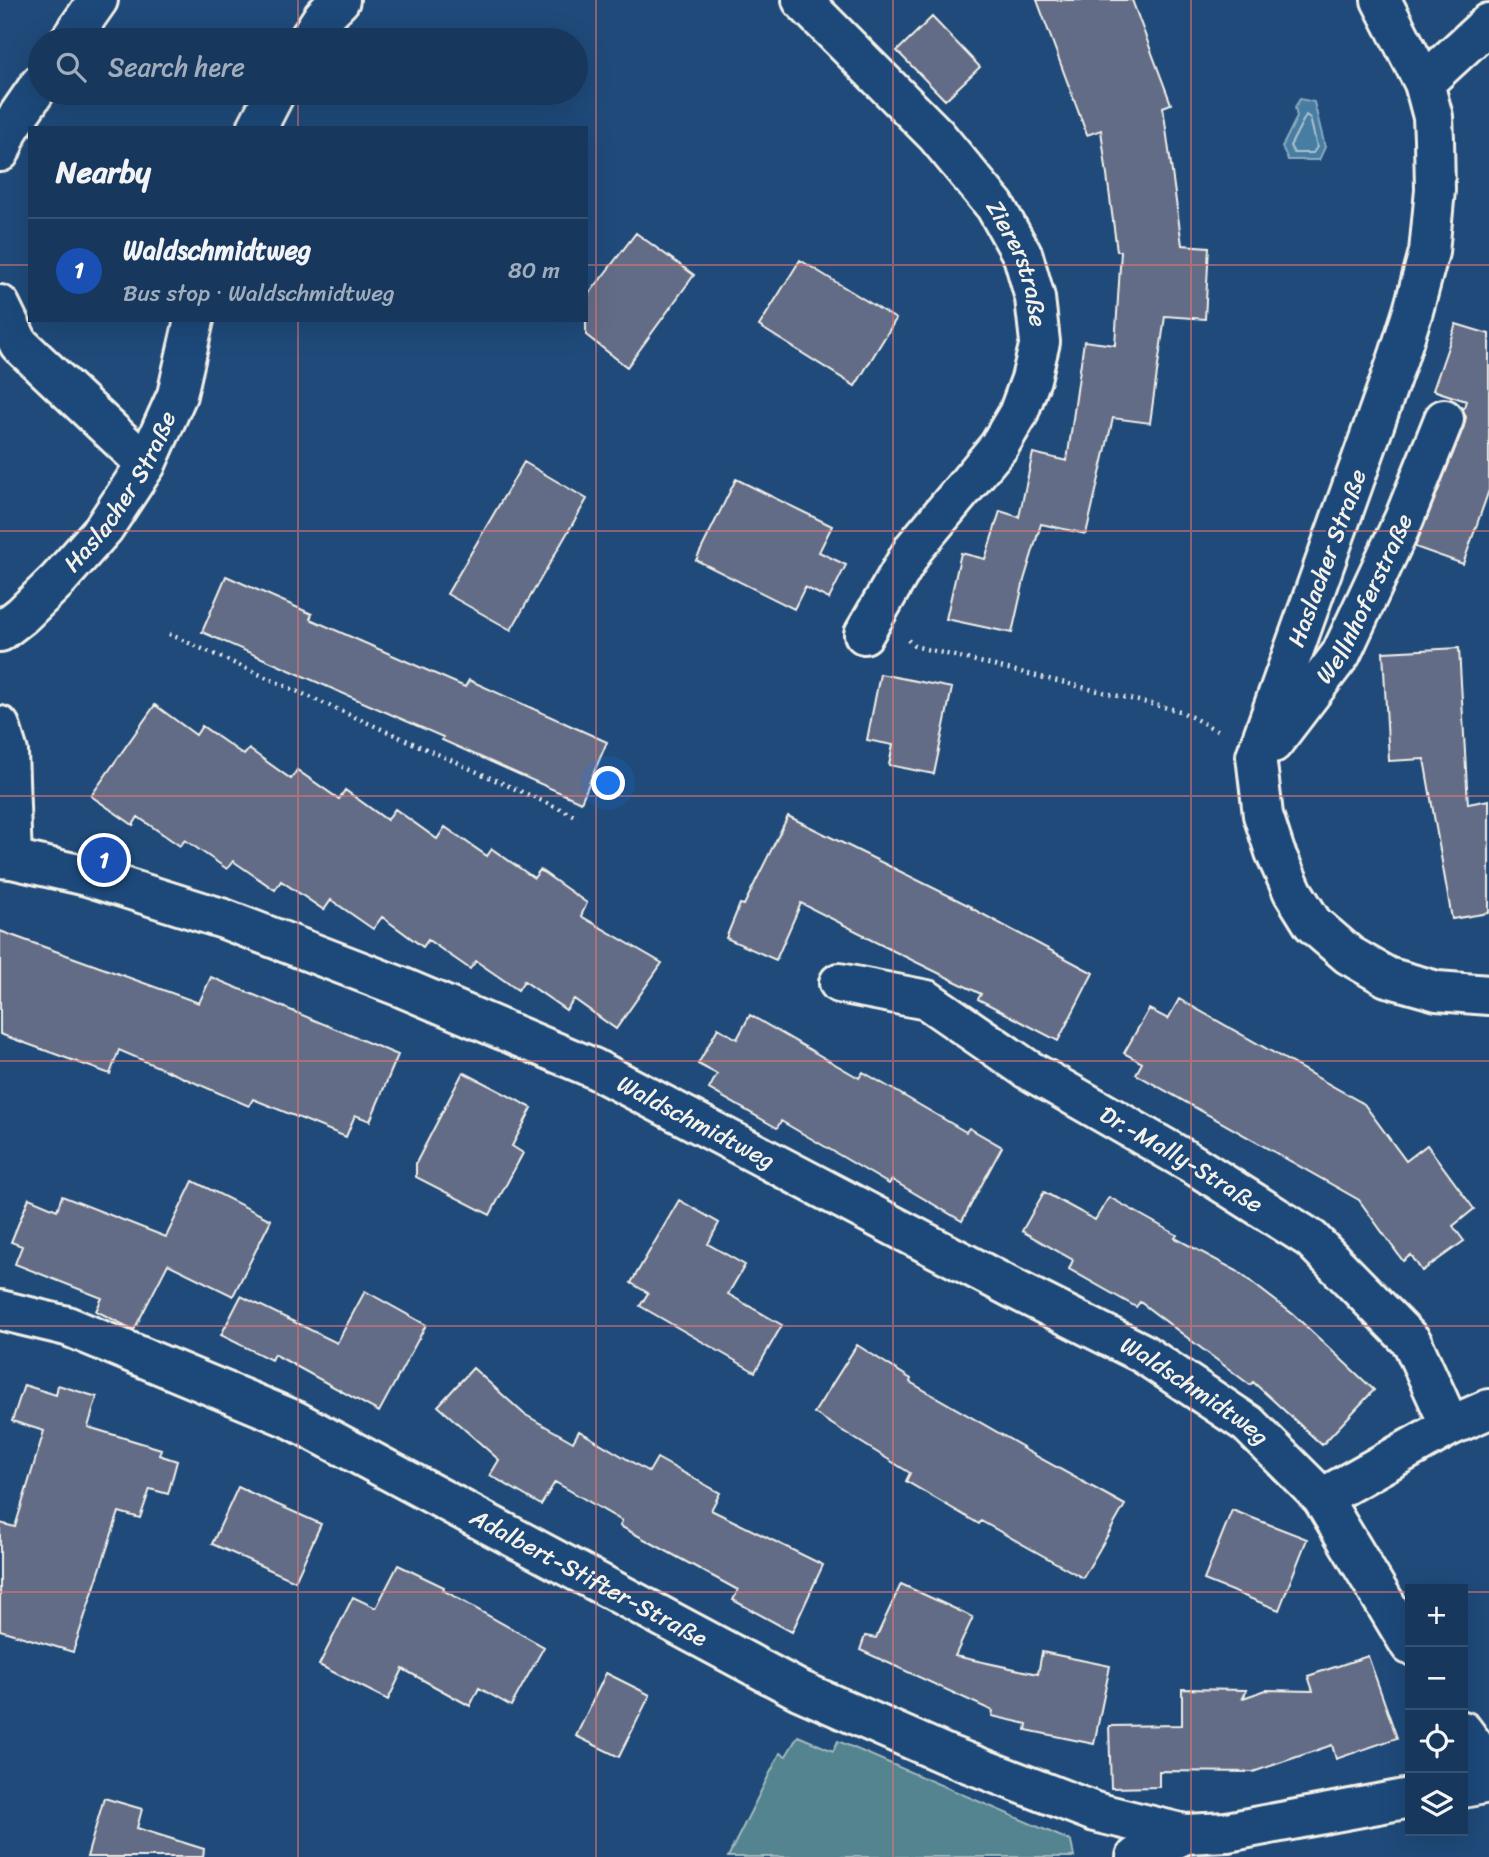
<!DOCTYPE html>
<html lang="en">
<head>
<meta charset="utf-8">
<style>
  body { margin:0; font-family:Sriracha,sans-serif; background:#203f62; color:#f1f3f6 }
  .controls { position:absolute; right:21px; bottom:21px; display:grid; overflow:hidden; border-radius:0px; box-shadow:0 7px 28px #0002 }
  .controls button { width:63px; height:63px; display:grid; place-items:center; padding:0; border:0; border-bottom:2px solid #365272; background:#17385c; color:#f1f3f6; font:35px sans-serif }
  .you { position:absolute; left:609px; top:784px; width:24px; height:24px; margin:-18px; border:5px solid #fff; border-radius:50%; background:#1a73e8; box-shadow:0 0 0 10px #1a73e833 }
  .badge { display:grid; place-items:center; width:46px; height:46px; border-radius:50%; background:#ffd166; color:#fff; font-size:23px; font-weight:700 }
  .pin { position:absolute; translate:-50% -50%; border:4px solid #fff; box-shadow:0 2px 7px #0006 }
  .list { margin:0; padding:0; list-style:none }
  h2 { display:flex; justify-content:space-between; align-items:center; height:91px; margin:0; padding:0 28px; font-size:30px }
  h2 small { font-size:23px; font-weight:400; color:#9eacbb }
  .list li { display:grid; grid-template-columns:46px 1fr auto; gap:21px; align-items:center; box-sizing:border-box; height:105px; padding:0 28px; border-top:2px solid #365272 }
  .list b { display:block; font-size:26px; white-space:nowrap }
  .list p { margin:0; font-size:23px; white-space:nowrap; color:#9eacbb }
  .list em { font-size:23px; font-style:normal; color:#9eacbb }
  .icon { flex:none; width:38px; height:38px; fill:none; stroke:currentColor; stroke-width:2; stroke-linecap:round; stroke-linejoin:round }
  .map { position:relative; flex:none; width:1489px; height:1857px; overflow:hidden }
  .search { position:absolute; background:#17385c; box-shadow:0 7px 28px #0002; left:28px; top:28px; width:560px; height:77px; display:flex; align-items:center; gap:18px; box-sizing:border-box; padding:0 24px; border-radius:38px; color:#9eacbb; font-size:26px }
  .panel { position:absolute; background:#17385c; box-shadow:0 7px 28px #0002; left:28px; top:126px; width:560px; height:196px; border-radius:0px }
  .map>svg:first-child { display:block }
  .green { fill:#53848f; stroke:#a4babc; stroke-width:2 }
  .water { fill:#467da2; stroke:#8cabbe; stroke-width:2 }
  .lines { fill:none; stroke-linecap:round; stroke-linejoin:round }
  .shore { stroke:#aec3cc; stroke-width:2 }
  .building { fill:#646c87; stroke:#f4f1e8; stroke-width:2 }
  .minor-casing { stroke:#f4f1e8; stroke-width:44 }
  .path { stroke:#f4f1e8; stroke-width:4.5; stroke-dasharray:2 5; stroke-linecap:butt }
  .minor { stroke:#1f4a7a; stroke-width:38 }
  .grid { fill:none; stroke:#e27875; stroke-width:2; stroke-opacity:0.55 }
  .labels { text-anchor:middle; stroke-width:5; stroke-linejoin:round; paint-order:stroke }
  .street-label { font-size:24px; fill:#f4f1e8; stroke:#1f4a7a }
</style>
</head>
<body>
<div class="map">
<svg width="1489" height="1857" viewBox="0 0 1489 1857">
  <rect width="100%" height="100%" fill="#1f4a7a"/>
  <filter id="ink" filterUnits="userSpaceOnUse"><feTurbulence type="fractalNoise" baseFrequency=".0143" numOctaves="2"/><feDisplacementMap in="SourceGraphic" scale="14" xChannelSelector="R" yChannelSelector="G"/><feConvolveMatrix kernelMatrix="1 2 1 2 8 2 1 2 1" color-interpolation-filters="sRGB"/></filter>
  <g filter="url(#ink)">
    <path class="green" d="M 798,1736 L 833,1751 L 838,1741 L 1071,1841 L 1074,1857 L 728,1857 L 780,1753 L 786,1756 Z"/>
    <path class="water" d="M 1300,99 L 1314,102 L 1325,147 L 1319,160 L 1288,160 L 1282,147 L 1297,117 L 1295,107 Z"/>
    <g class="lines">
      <path class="shore" d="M 1306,115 L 1310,118 L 1317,147 L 1313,153 L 1294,153 L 1290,146 Z"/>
    </g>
    <path class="building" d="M 1037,0 L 1132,0 L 1171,104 L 1163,107 L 1182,245 L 1209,247 L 1205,319 L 1165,316 L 1150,423 L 1113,418 L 1086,534 L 1041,524 L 1024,580 L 1012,633 L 946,619 L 961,553 L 985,559 L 1000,511 L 1019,517 L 1033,453 L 1067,461 L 1084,341 L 1115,345 L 1121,251 L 1117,251 L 1101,130 L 1087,135 Z
      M 932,17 L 980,67 L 945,100 L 897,51 Z
      M 636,233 L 694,275 L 627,367 L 586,335 L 586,298 Z
      M 800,260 L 896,319 L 855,386 L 759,326 Z
      M 1456,324 L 1489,334 L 1489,490 L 1463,564 L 1415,547 L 1464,426 L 1466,417 L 1463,410 L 1466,401 L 1433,390 Z
      M 524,462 L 587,499 L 511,630 L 447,594 Z
      M 736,479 L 832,526 L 819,552 L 846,565 L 829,599 L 805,587 L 794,609 L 696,560 Z
      M 226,576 L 312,614 L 310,619 L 465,687 L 469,680 L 607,742 L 581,802 L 442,740 L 443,737 L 202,632 Z
      M 1459,648 L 1468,804 L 1489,800 L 1489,913 L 1452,919 L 1424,759 L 1389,761 L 1383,652 Z
      M 880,674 L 952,688 L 934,774 L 889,765 L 893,745 L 867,740 Z
      M 155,705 L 196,735 L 202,726 L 244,755 L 249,749 L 291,779 L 297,770 L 339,799 L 345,790 L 387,820 L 395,809 L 437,839 L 445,827 L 487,856 L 492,849 L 534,878 L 540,870 L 587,903 L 581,916 L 662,963 L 616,1029 L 574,999 L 566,1010 L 524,981 L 518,990 L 476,961 L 470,969 L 428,940 L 423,947 L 382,917 L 373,929 L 331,900 L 324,910 L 281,881 L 275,890 L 233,861 L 227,869 L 185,840 L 180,846 L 138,817 L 133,825 L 91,796 Z
      M 788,816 L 972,907 L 971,908 L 1093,973 L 1058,1041 L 978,999 L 981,994 L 863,936 L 864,935 L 801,903 L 776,960 L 726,938 L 740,904 L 744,905 Z
      M 0,931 L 199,1003 L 211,977 L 398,1055 L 370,1121 L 355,1115 L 346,1137 L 253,1099 L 249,1106 L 119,1050 L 110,1074 L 0,1034 Z
      M 1179,999 L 1364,1104 L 1406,1161 L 1427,1145 L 1474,1209 L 1453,1226 L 1464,1241 L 1422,1271 L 1411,1255 L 1403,1261 L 1359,1200 L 1136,1074 L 1142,1063 L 1124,1053 L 1149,1009 L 1168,1019 Z
      M 750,1015 L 859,1078 L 863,1072 L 966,1132 L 969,1128 L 1002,1147 L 962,1221 L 892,1180 L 889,1184 L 781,1121 L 777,1128 L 709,1089 L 717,1074 L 698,1064 L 718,1028 L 737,1039 Z
      M 463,1072 L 532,1108 L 512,1146 L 523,1153 L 490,1215 L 416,1177 L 416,1163 Z
      M 193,1181 L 271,1220 L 233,1296 L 168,1264 L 134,1330 L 96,1311 L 102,1298 L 15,1264 L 22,1246 L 11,1242 L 29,1198 L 57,1210 L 62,1196 L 166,1237 Z
      M 1044,1192 L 1095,1220 L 1109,1197 L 1177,1235 L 1175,1238 L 1237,1271 L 1294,1315 L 1374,1390 L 1322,1445 L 1253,1382 L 1250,1385 L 1140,1302 L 1136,1307 L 1069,1269 L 1073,1260 L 1022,1231 Z
      M 679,1200 L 719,1223 L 708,1244 L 745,1265 L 728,1294 L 782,1325 L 755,1372 L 640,1306 L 648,1293 L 631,1283 Z
      M 365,1291 L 426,1325 L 379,1412 L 274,1354 L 271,1360 L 221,1335 L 241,1296 L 337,1343 Z
      M 857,1345 L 911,1379 L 910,1382 L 1023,1447 L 1022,1448 L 1125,1505 L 1083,1578 L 981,1521 L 979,1524 L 906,1481 L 910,1473 L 814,1413 Z
      M 473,1368 L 524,1414 L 573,1442 L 579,1431 L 649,1472 L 657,1458 L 720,1493 L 711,1510 L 823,1565 L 792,1632 L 733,1600 L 738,1590 L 620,1526 L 622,1521 L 555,1482 L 541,1505 L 490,1475 L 499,1460 L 438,1406 Z
      M 24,1385 L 56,1395 L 58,1385 L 97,1397 L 88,1427 L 161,1449 L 159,1455 L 177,1461 L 168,1494 L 150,1489 L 140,1518 L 119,1512 L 73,1652 L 0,1630 L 0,1523 L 15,1527 L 44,1431 L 12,1421 Z
      M 238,1487 L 321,1524 L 295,1581 L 212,1544 Z
      M 1232,1510 L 1307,1539 L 1279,1610 L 1204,1580 Z
      M 398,1565 L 444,1587 L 443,1590 L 544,1647 L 511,1706 L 479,1688 L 470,1706 L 403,1669 L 388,1700 L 319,1665 L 353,1597 L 376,1608 Z
      M 901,1584 L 973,1617 L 955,1656 L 1038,1674 L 1042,1652 L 1110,1666 L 1094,1744 L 1026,1730 L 1027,1724 L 992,1716 L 993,1711 L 860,1650 L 865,1636 L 876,1638 Z
      M 1368,1656 L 1397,1738 L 1336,1759 L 1332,1745 L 1253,1772 L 1159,1771 L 1159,1787 L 1111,1788 L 1109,1726 L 1182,1725 L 1182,1689 L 1247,1690 L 1243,1698 L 1266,1690 L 1313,1691 L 1308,1676 Z
      M 606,1673 L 650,1695 L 619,1757 L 576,1736 Z
      M 104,1798 L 142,1809 L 137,1828 L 204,1849 L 203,1857 L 87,1857 Z"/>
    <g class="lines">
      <g class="minor-casing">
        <g id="minor">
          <path id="s1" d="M 802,0 L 936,135 L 995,206 L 1023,256 L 1035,298 L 1040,342 L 1031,379 L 1018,414 L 999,446 L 914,548 L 864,634"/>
          <path d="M 1381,0 L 1424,83 L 1433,117 L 1434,139 L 1435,190 L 1429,252 L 1413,311 L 1398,358 L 1256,756 L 1257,764 L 1263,815 L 1275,852 L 1293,892 L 1313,924 L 1349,955 L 1387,977 L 1437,991 L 1489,995"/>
          <path d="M 70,40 L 98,0"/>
          <path d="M 308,40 L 323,17 L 340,0"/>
          <path d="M 1424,83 L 1489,23"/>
          <path d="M 257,128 L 275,93"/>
          <path d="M 0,152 L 9,129 L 40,84"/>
          <path d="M 0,305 L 19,344 L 146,464"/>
          <path id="s2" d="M 0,632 L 22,615 L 57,581 L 104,528 L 146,464 L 177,395 L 194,320"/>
          <path d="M 0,726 L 8,752 L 12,859"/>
          <path id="s3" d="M 1273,743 L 1341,654 L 1404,519 L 1444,419"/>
          <path id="s4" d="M 0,858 L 12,859 L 87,876 L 224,919 L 401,987 L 593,1068 L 1012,1288 L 1142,1353 L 1248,1424 L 1322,1498 L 1410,1645"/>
          <path id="s5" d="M 839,983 L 927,1000 L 1027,1069 L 1191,1163 L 1311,1239 L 1412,1342 L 1450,1426"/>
          <path id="s6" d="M 0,1310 L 67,1326 L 294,1420 L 799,1690 L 945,1754 L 1095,1812 L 1185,1834 L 1227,1832 L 1410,1798"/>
          <path d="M 1322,1498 L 1450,1426 L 1489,1409"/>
          <path d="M 1463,1731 L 1489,1766"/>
          <path d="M 1463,1788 L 1489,1783"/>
          <path d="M 1136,1857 L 1185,1834"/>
        </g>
      </g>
      <path class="path" d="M 169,634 L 578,817
        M 908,640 L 914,646 L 1180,711 L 1220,732"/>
      <use href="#minor" class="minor"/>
    </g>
  </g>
  <path class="grid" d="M 298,0 L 298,40M 596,0 L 596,1857M 893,0 L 893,1857M 1191,0 L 1191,1857M 298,93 L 298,128M 0,265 L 30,265M 586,265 L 1489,265M 298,320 L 298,1857M 0,531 L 1489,531M 0,796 L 1489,796M 0,1061 L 1489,1061M 0,1326 L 1489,1326M 0,1592 L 1410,1592M 1463,1592 L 1489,1592"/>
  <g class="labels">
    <g class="street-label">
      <text dy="8" stroke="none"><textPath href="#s1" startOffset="345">Ziererstraße</textPath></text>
      <text dy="8" stroke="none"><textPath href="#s2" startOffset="187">Haslacher Straße</textPath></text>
      <text transform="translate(1327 558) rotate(-70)" y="8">Haslacher Straße</text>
      <text dy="8" stroke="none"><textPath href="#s3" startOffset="172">Wellnhoferstraße</textPath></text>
      <text dy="8" stroke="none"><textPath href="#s4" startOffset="747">Waldschmidtweg</textPath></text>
      <text dy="8" stroke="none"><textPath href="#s5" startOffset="390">Dr.-Mally-Straße</textPath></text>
      <text dy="8" stroke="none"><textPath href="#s4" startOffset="1314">Waldschmidtweg</textPath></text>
      <text dy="8" stroke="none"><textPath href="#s6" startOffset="649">Adalbert-Stifter-Straße</textPath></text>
    </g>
  </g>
</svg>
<div class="controls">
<button>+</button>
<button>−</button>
<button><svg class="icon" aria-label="locate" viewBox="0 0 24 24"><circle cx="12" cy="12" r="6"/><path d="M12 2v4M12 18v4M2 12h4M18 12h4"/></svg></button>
<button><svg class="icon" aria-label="layers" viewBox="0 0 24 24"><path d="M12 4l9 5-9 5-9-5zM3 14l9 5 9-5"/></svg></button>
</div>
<div class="you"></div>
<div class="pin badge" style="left:104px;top:860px;background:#1a4fb4">1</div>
<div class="search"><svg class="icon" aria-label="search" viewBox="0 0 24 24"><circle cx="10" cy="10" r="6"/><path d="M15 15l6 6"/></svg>Search here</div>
<section class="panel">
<h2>Nearby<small></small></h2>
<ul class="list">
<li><span class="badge" style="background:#1a4fb4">1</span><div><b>Waldschmidtweg</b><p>Bus stop · Waldschmidtweg</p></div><em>80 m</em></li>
</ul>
</section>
</div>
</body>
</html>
